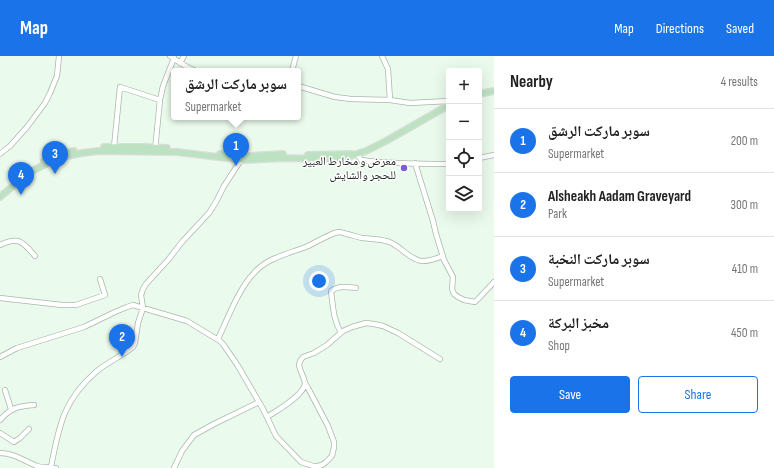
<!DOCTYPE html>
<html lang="en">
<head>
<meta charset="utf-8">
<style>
  body { margin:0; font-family:"Sofia Sans Condensed","Noto Naskh Arabic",sans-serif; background:#f2f2f2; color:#222 }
  .controls { position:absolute; right:12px; top:12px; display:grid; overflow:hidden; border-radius:4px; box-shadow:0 4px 16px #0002 }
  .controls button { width:36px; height:36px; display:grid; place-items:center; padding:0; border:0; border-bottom:1px solid #e0e0e0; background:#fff; color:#222; font:20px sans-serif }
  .you { position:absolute; left:319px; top:225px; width:14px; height:14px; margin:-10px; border:3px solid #fff; border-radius:50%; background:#1a73e8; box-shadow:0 0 0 6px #1a73e833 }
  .badge { display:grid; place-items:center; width:26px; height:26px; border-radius:50%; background:#1a73e8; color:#fff; font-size:13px; font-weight:700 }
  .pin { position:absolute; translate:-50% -33px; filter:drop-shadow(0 1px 2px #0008) }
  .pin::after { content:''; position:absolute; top:21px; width:14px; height:12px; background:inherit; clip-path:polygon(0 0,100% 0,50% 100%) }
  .popup { position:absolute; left:171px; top:12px; width:130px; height:52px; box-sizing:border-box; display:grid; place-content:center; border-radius:4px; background:#fff; filter:drop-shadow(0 1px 3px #0005); font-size:13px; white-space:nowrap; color:#767676 }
  .popup b { font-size:15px; color:#222 }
  .popup::after { content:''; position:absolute; left:50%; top:100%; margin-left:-8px; border:8px solid transparent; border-top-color:#fff }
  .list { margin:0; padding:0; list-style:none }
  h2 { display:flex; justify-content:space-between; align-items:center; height:52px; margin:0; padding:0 16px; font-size:17px }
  h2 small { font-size:13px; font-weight:400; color:#767676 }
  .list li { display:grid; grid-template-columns:26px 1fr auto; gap:12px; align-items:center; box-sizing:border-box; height:64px; padding:0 16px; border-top:1px solid #e0e0e0 }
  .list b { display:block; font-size:15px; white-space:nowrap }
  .list p { margin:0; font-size:13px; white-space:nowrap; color:#767676 }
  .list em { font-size:13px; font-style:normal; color:#767676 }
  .actions { display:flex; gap:8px; padding:12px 16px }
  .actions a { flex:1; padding:9px 0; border:1px solid #1a73e8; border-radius:4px; text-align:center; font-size:14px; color:#1a73e8 }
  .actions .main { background:#1a73e8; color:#fff }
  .icon { flex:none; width:22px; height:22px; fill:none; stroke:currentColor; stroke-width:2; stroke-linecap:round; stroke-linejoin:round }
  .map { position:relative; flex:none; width:494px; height:412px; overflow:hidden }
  header { display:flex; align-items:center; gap:24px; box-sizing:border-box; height:56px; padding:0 20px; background:#1a73e8; color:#fff }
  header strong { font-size:19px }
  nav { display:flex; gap:22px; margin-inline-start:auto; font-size:14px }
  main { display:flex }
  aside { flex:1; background:#fff }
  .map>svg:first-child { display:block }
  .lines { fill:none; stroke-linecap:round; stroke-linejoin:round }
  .minor-casing { stroke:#a9b8ab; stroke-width:6 }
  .major-casing { stroke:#dbdcdb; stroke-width:8 }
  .minor { stroke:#fff; stroke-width:4.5 }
  .major { stroke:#bde2c2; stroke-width:5.5 }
  .poi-dot { fill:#785fd9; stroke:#fff; stroke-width:1.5 }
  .labels { text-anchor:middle; stroke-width:3; stroke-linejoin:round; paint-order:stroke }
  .poi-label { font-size:12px; fill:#1f2520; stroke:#fff; text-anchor:end }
</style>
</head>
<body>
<header>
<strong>Map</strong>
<nav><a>Map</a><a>Directions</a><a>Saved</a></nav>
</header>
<main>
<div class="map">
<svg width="494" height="412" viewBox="0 0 494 412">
  <rect width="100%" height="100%" fill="#eafaec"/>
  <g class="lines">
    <g class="minor-casing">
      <path id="minor" d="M 170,0 L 187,11 L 196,15
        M 382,0 L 388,13 L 390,44
        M 180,7 L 184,0
        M 292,15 L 296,0
        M 298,30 L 335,41 L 351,43 L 390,44 L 410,47 L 449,45
        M 114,91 L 120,31 L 160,44
        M 155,94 L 160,44 L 163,30 L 174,2
        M 0,98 L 10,90 L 27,71 L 45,47 L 50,37 L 57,20 L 59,0
        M 357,98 L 361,104 C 390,108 420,108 449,108
        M 479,102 L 494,99
        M 415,107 L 433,165 L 436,178 L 444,204 L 453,221 L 452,233 L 454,238 L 458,241 L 464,244 L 475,246 L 480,241 L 494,226
        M 0,189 C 19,180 23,186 35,200
        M 0,242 L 62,249 L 76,249 L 105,239 L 100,223
        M 341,277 C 333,263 333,250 331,235 C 339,229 347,231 356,232
        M 218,283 C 227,264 239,232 254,217 C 268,201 289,198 308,190 C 316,186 330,178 338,176 C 341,176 344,177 347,178 C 352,179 357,181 362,182 C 370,183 378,183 386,185 C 392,186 397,190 402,194 C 418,207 423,208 443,200
        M 0,301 L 17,292 L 84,271 L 115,256 L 127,251 L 133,249 L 187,265 L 220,285 L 223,288 L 238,310 L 263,353 L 276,380 L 301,406 L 313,410 L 318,410 L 322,409 L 326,406 L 332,400 L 334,391 L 334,386 L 328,370 L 308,332 L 305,327
        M 5,334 L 11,353
        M 267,361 C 276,355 305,339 305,327 C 304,321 300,315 299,309 L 300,305 L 303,301 L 314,297 L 327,289 L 343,275 L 352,271 L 366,267 L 374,268 L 383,270 L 398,277 L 440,303
        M 0,364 C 10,352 19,350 34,349
        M 0,377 L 14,386 L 20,382 L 29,373
        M 0,397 C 14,397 24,405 37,410 C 43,412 49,410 56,412
        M 51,411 C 59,370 63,344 97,315 C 108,306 122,300 133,291 L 135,287 L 138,267 L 143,252 L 141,239 L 143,233 L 146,228 L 168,204 L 182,186 L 209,157 L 216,146 L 224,130 L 241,104 L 241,101
        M 174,412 L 182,395 L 194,379 L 214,368 L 259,346"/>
    </g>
    <g class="major-casing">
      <path id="major" d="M 479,38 L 494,35
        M 104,91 L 144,91 L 167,92
        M 220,98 L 250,100 L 283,98
        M 308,99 L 351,98
        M 44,105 L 65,97 L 74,95
        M 0,141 L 30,116 L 48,107 L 67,100 L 82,97 L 98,95 L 177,96 L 243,104 L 285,102 L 327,103 L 344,102 L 366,95 L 386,85 L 449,49"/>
    </g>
    <use href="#minor" class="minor"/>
    <use href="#major" class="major"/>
  </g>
  <circle class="poi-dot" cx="404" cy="112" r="4"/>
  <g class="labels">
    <g class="poi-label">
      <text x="396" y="109">معرض و مخارط العبير<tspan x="396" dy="14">للحجر والشايش</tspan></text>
    </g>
  </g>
</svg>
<div class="controls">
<button>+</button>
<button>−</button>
<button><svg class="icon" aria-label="locate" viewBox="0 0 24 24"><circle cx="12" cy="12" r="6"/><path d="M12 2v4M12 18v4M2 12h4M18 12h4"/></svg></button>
<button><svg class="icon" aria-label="layers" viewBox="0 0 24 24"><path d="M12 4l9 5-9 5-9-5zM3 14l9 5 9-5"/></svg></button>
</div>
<div class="you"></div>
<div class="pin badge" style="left:236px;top:110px">1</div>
<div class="popup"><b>سوبر ماركت الرشق</b>Supermarket</div>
<div class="pin badge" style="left:122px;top:301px">2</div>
<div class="pin badge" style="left:55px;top:118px">3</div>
<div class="pin badge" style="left:21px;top:139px">4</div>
</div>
<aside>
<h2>Nearby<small>4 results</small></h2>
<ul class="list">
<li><span class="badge">1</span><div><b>سوبر ماركت الرشق</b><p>Supermarket</p></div><em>200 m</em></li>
<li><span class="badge">2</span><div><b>Alsheakh Aadam Graveyard</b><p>Park</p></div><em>300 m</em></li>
<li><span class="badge">3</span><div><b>سوبر ماركت النخبة</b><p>Supermarket</p></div><em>410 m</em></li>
<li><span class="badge">4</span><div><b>مخبز البركة</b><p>Shop</p></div><em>450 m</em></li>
</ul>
<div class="actions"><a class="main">Save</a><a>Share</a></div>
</aside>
</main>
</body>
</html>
